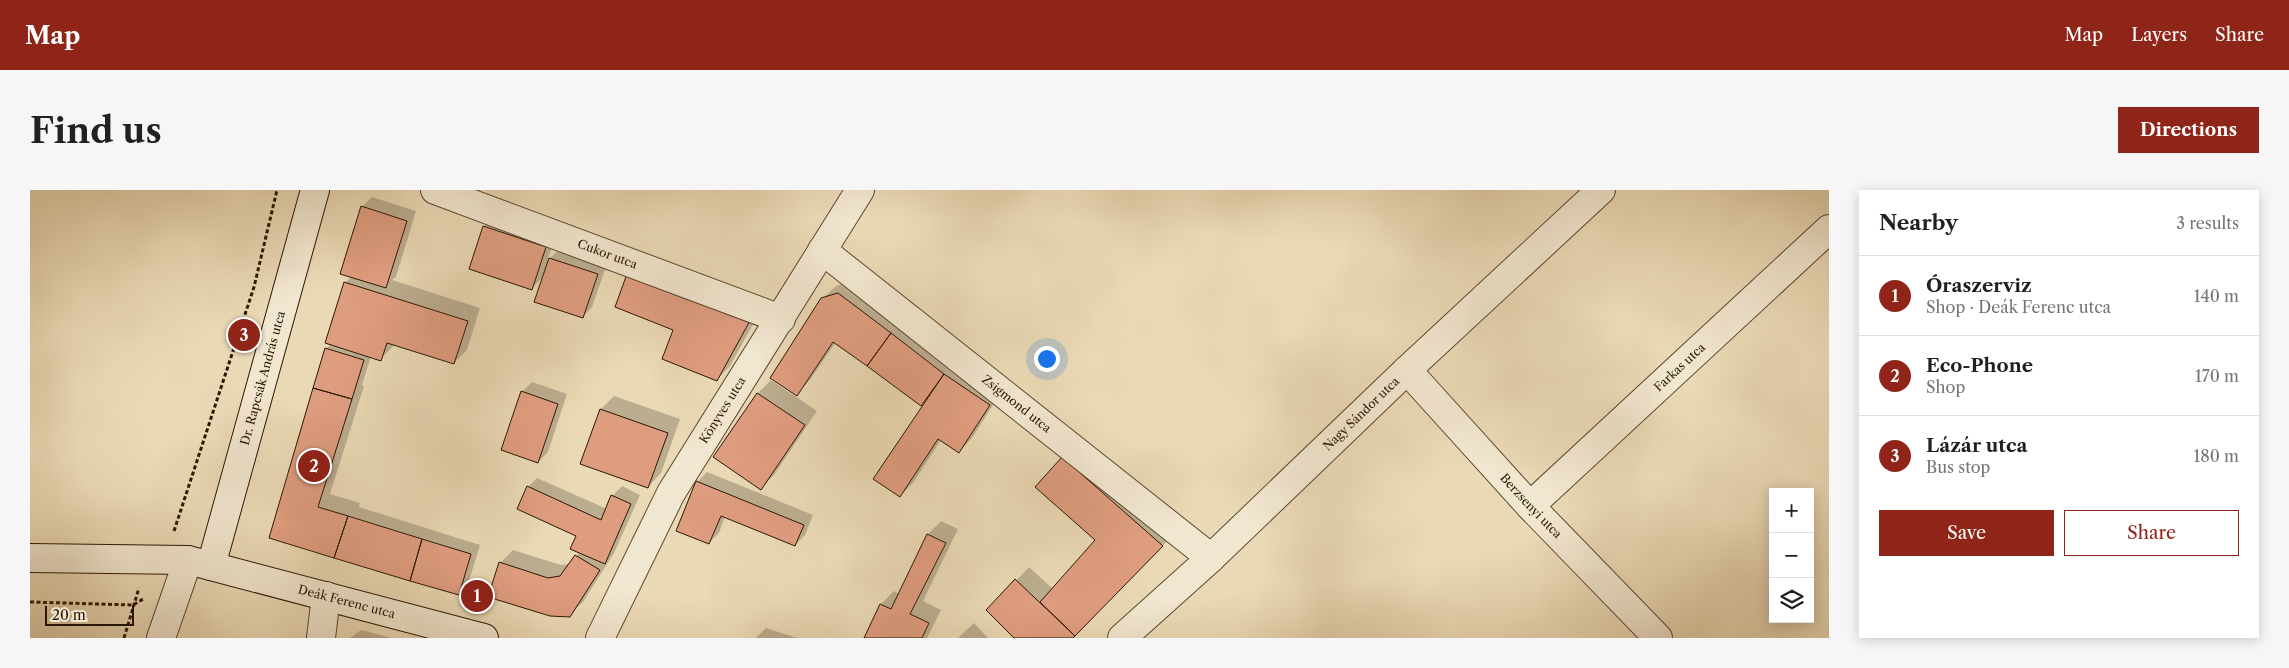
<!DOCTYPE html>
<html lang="en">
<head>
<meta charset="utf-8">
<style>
  body { margin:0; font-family:"Libre Caslon Text",serif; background:#f6f6f6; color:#202124 }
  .controls { position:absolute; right:15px; bottom:15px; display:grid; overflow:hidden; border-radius:0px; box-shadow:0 2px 12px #0003 }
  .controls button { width:45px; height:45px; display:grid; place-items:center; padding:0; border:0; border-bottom:1px solid #e0e0e0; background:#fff; color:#202124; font:25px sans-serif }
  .scale { position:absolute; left:15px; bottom:12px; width:89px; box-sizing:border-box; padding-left:5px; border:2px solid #2c1704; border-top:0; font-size:14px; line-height:18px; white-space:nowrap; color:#2c1704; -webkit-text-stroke:4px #f1e6cf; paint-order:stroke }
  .you { position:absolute; left:1016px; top:168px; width:18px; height:18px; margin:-12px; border:4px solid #fff; border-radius:50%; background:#1a73e8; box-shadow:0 0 0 8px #1a73e833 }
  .badge { display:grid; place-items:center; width:32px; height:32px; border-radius:50%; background:#8f2418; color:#fff; font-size:16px; font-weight:700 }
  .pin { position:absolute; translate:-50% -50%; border:2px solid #fff; box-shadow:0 1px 5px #0006 }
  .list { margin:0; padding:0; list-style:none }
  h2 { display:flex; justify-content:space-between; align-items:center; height:65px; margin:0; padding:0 20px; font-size:21px }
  h2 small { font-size:16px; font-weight:400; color:#757577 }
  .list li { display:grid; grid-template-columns:32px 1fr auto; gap:15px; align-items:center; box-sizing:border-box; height:80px; padding:0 20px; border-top:1px solid #e0e0e0 }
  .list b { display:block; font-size:19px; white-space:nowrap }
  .list p { margin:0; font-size:16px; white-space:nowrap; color:#757577 }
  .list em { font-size:16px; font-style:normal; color:#757577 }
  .actions { display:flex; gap:10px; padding:15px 20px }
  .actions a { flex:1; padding:11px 0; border:1px solid #8f2418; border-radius:0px; text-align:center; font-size:18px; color:#8f2418 }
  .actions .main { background:#8f2418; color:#fff }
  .icon { flex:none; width:28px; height:28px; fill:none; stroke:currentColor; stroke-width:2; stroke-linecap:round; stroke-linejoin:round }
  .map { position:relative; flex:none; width:1799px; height:448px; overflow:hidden; border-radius:0px }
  header { display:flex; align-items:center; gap:30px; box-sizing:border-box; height:70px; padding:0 25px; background:#8f2418; color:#fff }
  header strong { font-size:24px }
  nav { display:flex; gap:28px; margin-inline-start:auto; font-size:18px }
  .intro { display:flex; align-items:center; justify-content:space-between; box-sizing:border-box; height:120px; padding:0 30px }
  h1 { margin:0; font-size:35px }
  .button { padding:12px 22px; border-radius:0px; background:#8f2418; color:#fff; font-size:18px; font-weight:700 }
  main { display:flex; gap:30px; padding:0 30px }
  aside { flex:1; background:#fff; border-radius:0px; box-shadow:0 2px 12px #0003 }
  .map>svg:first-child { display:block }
  .shadow { fill:#0003 }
  .building { fill:#df9d7f; stroke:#2c1704 }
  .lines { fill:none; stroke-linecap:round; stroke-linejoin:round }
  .street-casing { stroke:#5c4830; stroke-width:30 }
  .secondary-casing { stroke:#2c1704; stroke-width:30 }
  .path { stroke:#2c1704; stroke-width:3; stroke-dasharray:4 2.5; stroke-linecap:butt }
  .street { stroke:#f1e6cf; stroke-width:28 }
  .secondary { stroke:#f1e6cf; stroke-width:28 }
  .labels { text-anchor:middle; stroke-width:5; stroke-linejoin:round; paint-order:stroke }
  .street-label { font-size:12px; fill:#2c1704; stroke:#f1e6cf }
</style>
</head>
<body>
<header>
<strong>Map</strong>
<nav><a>Map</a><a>Layers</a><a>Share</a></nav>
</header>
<div class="intro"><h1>Find us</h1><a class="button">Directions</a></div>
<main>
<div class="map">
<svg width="1799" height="448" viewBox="0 0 1799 448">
  <rect width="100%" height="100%" fill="#ead9b5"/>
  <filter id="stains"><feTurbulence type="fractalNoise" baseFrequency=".004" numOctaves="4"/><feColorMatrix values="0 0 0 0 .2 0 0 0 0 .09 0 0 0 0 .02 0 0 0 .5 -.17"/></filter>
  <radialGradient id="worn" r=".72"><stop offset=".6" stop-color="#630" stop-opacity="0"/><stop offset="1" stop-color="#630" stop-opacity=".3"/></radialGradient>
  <path class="shadow" d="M 342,7 L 386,21 L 366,87 L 362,90 L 450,118 L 437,160 L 424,173 L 365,154 L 351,169 L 341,166 L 332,195 L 334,196 L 300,304 L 330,313 L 329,317 L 450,355 L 438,394 L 428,404 L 240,347 L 296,159 L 301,154 L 315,93 L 322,86 L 332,17 Z
    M 464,27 L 525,48 L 517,71 L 530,59 L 577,74 L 562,117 L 553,127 L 514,86 L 501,99 L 454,37 Z
    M 821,90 L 972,201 L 942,248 L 929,262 L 911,250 L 883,293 L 870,306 L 899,207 L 891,214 L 806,152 L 779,191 L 766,204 L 792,109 L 806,96 Z
    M 734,114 L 700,176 L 687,189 L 645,140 Z
    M 741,190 L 787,221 L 744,285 L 731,298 L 685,267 L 728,203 Z
    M 502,192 L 537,204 L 518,262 L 508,272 L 492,202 Z
    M 584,206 L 650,229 L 631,283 L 618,297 L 552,273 L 571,219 Z
    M 1033,267 L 1145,343 L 1042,448 L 986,448 L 958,420 L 999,377 L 1023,399 L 1067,350 Z
    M 677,282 L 783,325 L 775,345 L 765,355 L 695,326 L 689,343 L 679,353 L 667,292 Z
    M 507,288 L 577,319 L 582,306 L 592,296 L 610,305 L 584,363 L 553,412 L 539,425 L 470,373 L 483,360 L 531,375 L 540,374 L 550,362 L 548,345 L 498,297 Z
    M 911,331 L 928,339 L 893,411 L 911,420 L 897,448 L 835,448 L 851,414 L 864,401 L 869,404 L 898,344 Z
    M 944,433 L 958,448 L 928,448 L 931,445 Z
    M 736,438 L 767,448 L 726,448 Z
    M 331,440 L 362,448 L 320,448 Z"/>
  <path class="building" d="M 331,16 L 377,31 L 356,98 L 310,84 Z
    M 453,36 L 516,57 L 502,100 L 439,79 Z
    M 519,68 L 568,84 L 553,128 L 504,112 Z
    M 598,81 L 722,127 L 687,191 L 632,169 L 643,140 L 585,117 Z
    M 314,92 L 438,131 L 424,174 L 357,153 L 351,171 L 295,153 Z
    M 808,103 L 861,143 L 837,176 L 803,152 L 767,206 L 740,188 L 791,108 Z
    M 861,143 L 914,184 L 891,216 L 837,176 Z
    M 295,158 L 334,170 L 322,209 L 283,198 Z
    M 914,184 L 960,215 L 929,263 L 908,249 L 870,307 L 843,289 Z
    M 283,198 L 322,209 L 288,317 L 318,326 L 304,368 L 239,348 Z
    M 491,201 L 528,214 L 508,273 L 471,260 Z
    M 727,203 L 775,235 L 731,300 L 683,267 Z
    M 570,219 L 638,243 L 618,298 L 550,274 Z
    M 1032,267 L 1133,356 L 1045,446 L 1010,412 L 1065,350 L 1005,297 Z
    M 666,291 L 774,335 L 765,356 L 691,326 L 679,354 L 646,341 Z
    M 497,296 L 571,330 L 581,305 L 601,314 L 575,374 L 540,359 L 546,346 L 487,319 Z
    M 318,326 L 392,349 L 380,391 L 304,368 Z
    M 897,344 L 916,353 L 880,424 L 899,433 L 892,448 L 834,448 L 850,414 L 861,419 Z
    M 392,349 L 441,364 L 429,405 L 380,391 Z
    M 545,365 L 570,380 L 540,427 L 520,426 L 458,407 L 469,372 L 518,388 L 530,386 Z
    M 985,389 L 1045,446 L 1043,448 L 984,448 L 956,420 Z"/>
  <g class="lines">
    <g class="street-casing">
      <g id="street">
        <path id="s1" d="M 405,0 L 751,129"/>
        <path id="s2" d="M 792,60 L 1181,368"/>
        <path id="s3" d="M 1377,180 L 1500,316 L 1628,448"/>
        <path id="s4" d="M 1500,316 L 1799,39"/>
        <path d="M 131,448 L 158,370"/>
        <path d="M 291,448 L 296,406"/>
        <path id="s5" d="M 570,448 L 641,303 L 830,0"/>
        <path id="s6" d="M 1092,448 L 1181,368 L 1377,180 L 1571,0"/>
      </g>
    </g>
    <g class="secondary-casing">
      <g id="secondary">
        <path id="s7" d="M 0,368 L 158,370 L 454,448"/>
        <path id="s8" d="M 181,376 L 285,0"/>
      </g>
    </g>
    <path class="path" d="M 144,341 L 224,97 L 247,0
      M 0,412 L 103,415 L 113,409
      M 94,448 L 109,398"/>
    <use href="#street" class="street"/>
    <use href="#secondary" class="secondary"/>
  </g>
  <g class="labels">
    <g class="street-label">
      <text dy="4" stroke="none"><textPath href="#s1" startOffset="184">Cukor utca</textPath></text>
      <text dy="4" stroke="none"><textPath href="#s4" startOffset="204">Farkas utca</textPath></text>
      <text dy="4" stroke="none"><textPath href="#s8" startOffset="195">Dr. Rapcsák András utca</textPath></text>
      <text dy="4" stroke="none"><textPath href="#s2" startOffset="248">Zsigmond utca</textPath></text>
      <text dy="4" stroke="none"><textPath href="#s5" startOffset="259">Könyves utca</textPath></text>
      <text dy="4" stroke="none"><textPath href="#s6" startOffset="328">Nagy Sándor utca</textPath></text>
      <text dy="4" stroke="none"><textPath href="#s3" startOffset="184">Berzsenyi utca</textPath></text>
      <text dy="4" stroke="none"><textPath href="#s7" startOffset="322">Deák Ferenc utca</textPath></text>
    </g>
  </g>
  <rect width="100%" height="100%" filter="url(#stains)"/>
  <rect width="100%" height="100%" fill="url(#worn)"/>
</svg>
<div class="controls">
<button>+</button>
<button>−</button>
<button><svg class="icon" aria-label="layers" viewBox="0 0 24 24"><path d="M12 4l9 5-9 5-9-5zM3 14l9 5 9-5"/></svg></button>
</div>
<div class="scale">20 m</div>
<div class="you"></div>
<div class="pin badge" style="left:447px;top:406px">1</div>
<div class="pin badge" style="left:284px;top:276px">2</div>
<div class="pin badge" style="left:214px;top:145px">3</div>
</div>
<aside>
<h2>Nearby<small>3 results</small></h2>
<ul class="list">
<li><span class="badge">1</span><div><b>Óraszerviz</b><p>Shop · Deák Ferenc utca</p></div><em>140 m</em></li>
<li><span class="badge">2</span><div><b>Eco-Phone</b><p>Shop</p></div><em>170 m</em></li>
<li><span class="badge">3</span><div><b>Lázár utca</b><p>Bus stop</p></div><em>180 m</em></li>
</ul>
<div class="actions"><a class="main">Save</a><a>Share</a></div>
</aside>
</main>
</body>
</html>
